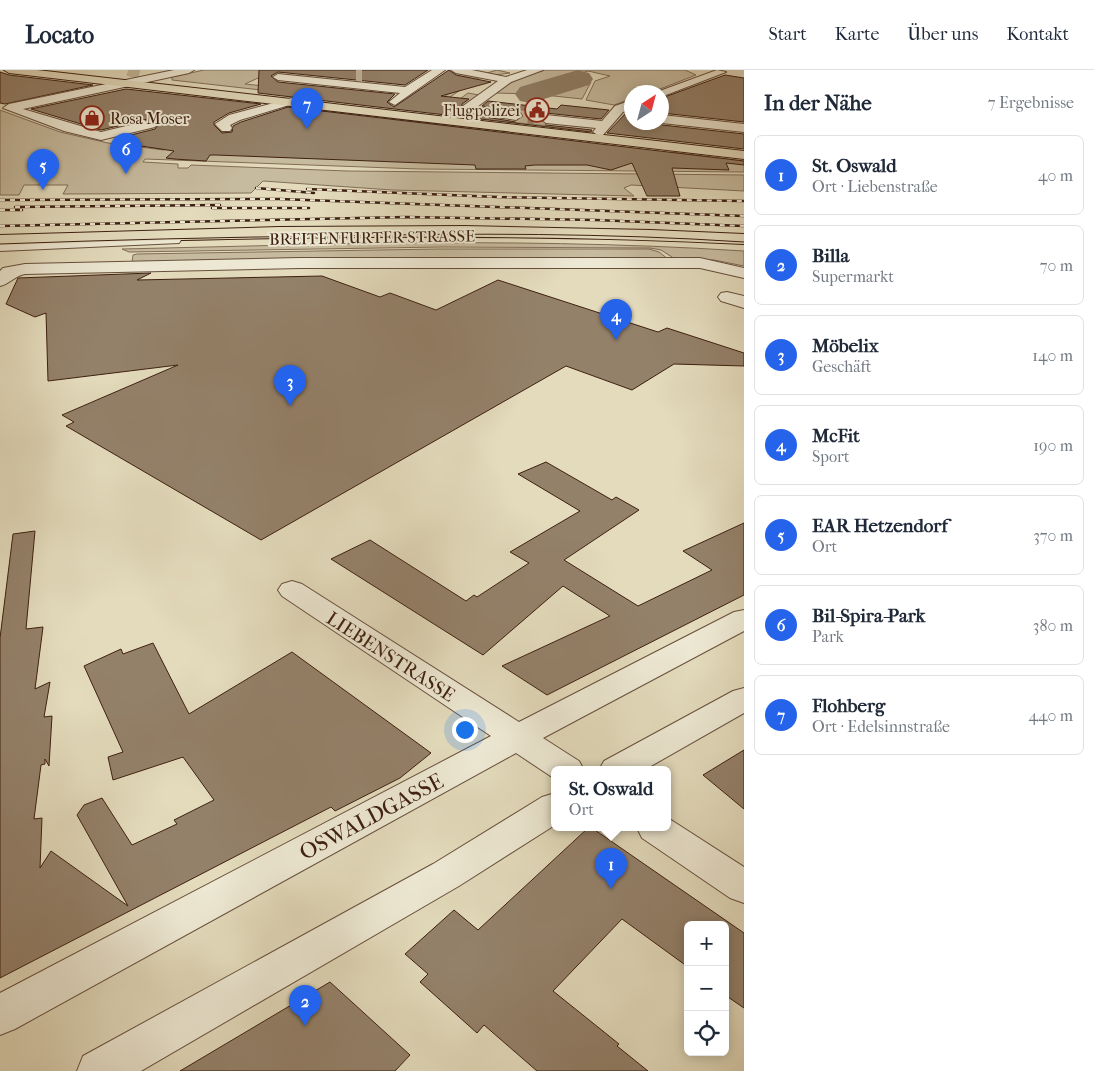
<!DOCTYPE html>
<html lang="de">
<head>
<meta charset="utf-8">
<style>
  body { margin:0; font-family:"IM FELL French Canon",serif; background:#f6f6f7; color:#1f2937 }
  .controls { position:absolute; right:15px; bottom:15px; display:grid; overflow:hidden; border-radius:8px; box-shadow:0 2px 12px #0003 }
  .controls button { width:45px; height:45px; display:grid; place-items:center; padding:0; border:0; border-bottom:1px solid #e0e1e3; background:#fff; color:#1f2937; font:25px sans-serif }
  .compass { position:absolute; left:624px; top:15px; width:45px; height:45px; border-radius:50%; background:#fff; box-shadow:0 2px 12px #0003; rotate:36deg }
  .you { position:absolute; left:464px; top:659px; width:18px; height:18px; margin:-12px; border:4px solid #fff; border-radius:50%; background:#1a73e8; box-shadow:0 0 0 8px #1a73e833 }
  .badge { display:grid; place-items:center; width:32px; height:32px; border-radius:50%; background:#2563eb; color:#fff; font-size:16px; font-weight:700 }
  .pin { position:absolute; translate:-50% -41px; filter:drop-shadow(0 1px 2px #0008) }
  .pin::after { content:''; position:absolute; top:26px; width:18px; height:15px; background:inherit; clip-path:polygon(0 0,100% 0,50% 100%) }
  .popup { position:absolute; left:551px; top:696px; width:120px; height:65px; box-sizing:border-box; display:grid; place-content:center; border-radius:8px; background:#fff; filter:drop-shadow(0 1px 4px #0005); font-size:16px; white-space:nowrap; color:#747a83 }
  .popup b { font-size:19px; color:#1f2937 }
  .popup::after { content:''; position:absolute; left:50%; top:100%; margin-left:-10px; border:10px solid transparent; border-top-color:#fff }
  .list { margin:0; padding:0; list-style:none }
  h2 { display:flex; justify-content:space-between; align-items:center; height:65px; margin:0; padding:0 20px; font-size:21px }
  h2 small { font-size:16px; font-weight:400; color:#747a83 }
  .list li { display:grid; grid-template-columns:32px 1fr auto; gap:15px; align-items:center; box-sizing:border-box; height:80px; margin:0 10px 10px; padding:0 10px; border:1px solid #e0e1e3; border-radius:8px }
  .list b { display:block; font-size:19px; white-space:nowrap }
  .list p { margin:0; font-size:16px; white-space:nowrap; color:#747a83 }
  .list em { font-size:16px; font-style:normal; color:#747a83 }
  .icon { flex:none; width:28px; height:28px; fill:none; stroke:currentColor; stroke-width:2; stroke-linecap:round; stroke-linejoin:round }
  .map { position:relative; flex:none; width:744px; height:1001px; overflow:hidden }
  header { display:flex; align-items:center; gap:30px; box-sizing:border-box; height:70px; padding:0 25px; background:#fff; border-bottom:1px solid #e0e1e3 }
  header strong { font-size:24px }
  nav { display:flex; gap:28px; margin-inline-start:auto; font-size:18px }
  main { display:flex }
  aside { flex:1; background:#fff }
  .map>svg:first-child { display:block }
  .green { fill:#c7bb9f; stroke:#826e58 }
  .lines { fill:none; stroke-linecap:round; stroke-linejoin:round }
  .taxiway { fill:#907e66; fill-rule:evenodd }
  .building { fill:#94816a; stroke:#3e2011 }
  .minor-tunnel { stroke:#c2b69a; stroke-width:12; stroke-dasharray:12 6; stroke-linecap:butt }
  .minor-casing { stroke:#674f3c; stroke-width:2 }
  .major-casing { stroke:#3e2011; stroke-width:2 }
  .minor { fill:#ede8d3; fill-rule:evenodd }
  .major { fill:#e3dbbc; fill-rule:evenodd }
  .tram { stroke:#3e2011; stroke-width:1 }
  .rail-casing { stroke:#3e2011; stroke-width:2.5 }
  .rail { stroke:#ede8d3; stroke-width:2; stroke-dasharray:5; stroke-linecap:butt }
  .labels { text-anchor:middle; stroke-width:4; stroke-linejoin:round; paint-order:stroke }
  .far-poi-label { font-size:16px; fill:#3e2011; stroke:#ede8d3; text-anchor:end }
  .far-street-label { font-size:16px; fill:#3e2011; stroke:#ede8d3 }
  .street-label { font-size:19px; fill:#3e2011; stroke:#ede8d3 }
  .near-street-label { font-size:22px; fill:#3e2011; stroke:#ede8d3 }
</style>
</head>
<body>
<header>
<strong>Locato</strong>
<nav><a>Start</a><a>Karte</a><a>Über uns</a><a>Kontakt</a></nav>
</header>
<main>
<div class="map">
<svg width="744" height="1001" viewBox="0 0 744 1001">
  <rect width="100%" height="100%" fill="#e3dbbc"/>
  <filter id="stains"><feTurbulence type="fractalNoise" baseFrequency=".004" numOctaves="4"/><feColorMatrix values="0 0 0 0 .2 0 0 0 0 .09 0 0 0 0 .02 0 0 0 .5 -.17"/></filter>
  <radialGradient id="worn" r=".72"><stop offset=".6" stop-color="#630" stop-opacity="0"/><stop offset="1" stop-color="#630" stop-opacity=".3"/></radialGradient>
  <path class="green" d="M 204,0 L 264,0 L 271,2 L 245,14 L 391,30 L 385,34 L 172,10 L 172,7 Z
    M 463,0 L 487,3 L 497,0 L 510,3 L 480,7 L 438,35 L 449,37 L 468,23 L 479,25 L 463,39 L 595,57 L 396,35 L 401,31 L 432,35 L 451,22 L 439,8 Z
    M 545,0 L 685,0 L 696,5 L 655,21 L 632,22 L 629,25 L 631,29 L 614,35 L 586,30 L 595,11 L 610,6 L 588,1 L 570,7 L 575,9 L 528,24 L 496,23 L 518,8 Z
    M 581,10 L 591,12 L 582,29 L 535,24 Z
    M 288,34 L 664,85 L 671,82 L 744,91 L 744,102 L 419,99 L 145,89 L 143,92 L 178,94 L 178,98 L 188,98 L 191,95 L 347,101 L 744,105 L 744,121 L 631,115 L 624,118 L 634,126 L 392,120 L 263,111 L 251,123 L 63,124 L 68,115 L 24,115 L 19,125 L 0,125 L 0,40 L 60,62 L 108,73 L 164,80 L 199,63 L 221,62 L 288,52 L 321,41 L 301,36 L 289,38 L 282,37 Z
    M 377,173 C 500,172 621,173 744,181 L 744,196 L 714,190 L 675,189 L 661,180 L 650,178 L 442,177 L 129,182 L 122,179 Z
    M 439,179 L 649,179 L 659,182 L 668,189 L 132,192 L 133,185 L 137,184 Z"/>
  <g class="lines">
    <path class="taxiway" d="M 578,0 L 589,3 L 593,9 L 589,15 L 531,33 L 520,31 L 515,24 L 520,17 Z"/>
  </g>
  <path class="building" d="M 259,0 L 428,0 L 405,15 L 278,2 L 271,6 L 278,12 L 395,24 L 387,32 L 394,37 L 449,0 L 456,5 L 491,12 L 441,26 L 469,29 L 462,34 L 462,43 L 516,52 L 524,46 L 520,41 L 482,36 L 488,31 L 557,39 L 561,35 L 609,40 L 601,49 L 546,43 L 538,48 L 546,55 L 592,60 L 591,62 L 258,23 Z
    M 0,2 L 9,5 L 93,15 L 5,34 L 0,33 Z
    M 725,5 L 744,8 L 744,52 L 662,43 L 662,28 Z
    M 126,19 L 261,34 L 229,43 L 214,52 L 214,55 L 222,63 L 232,62 L 233,56 L 241,52 L 288,37 L 744,91 L 744,95 L 726,93 L 729,100 L 672,98 L 680,126 L 647,126 L 632,93 L 611,100 L 587,95 L 535,95 L 525,96 L 526,99 L 476,99 L 475,95 L 216,85 L 210,85 L 206,91 L 174,89 L 166,88 L 174,81 L 141,76 L 115,69 L 155,59 L 159,54 L 152,48 L 101,60 L 31,39 Z
    M 627,42 L 632,43 L 632,52 L 660,52 L 662,55 L 744,64 L 744,79 L 607,63 Z
    M 151,203 L 137,210 L 322,206 L 380,227 L 390,223 L 436,240 L 498,210 L 658,262 L 667,258 L 744,283 L 744,296 L 674,294 L 632,320 L 566,296 L 261,470 L 66,356 L 74,352 L 62,345 L 178,295 L 48,311 L 46,243 L 35,247 L 6,234 L 18,208 Z
    M 546,392 L 612,430 L 616,427 L 639,440 L 564,490 L 638,536 L 712,500 L 683,481 L 744,453 L 744,525 L 547,625 L 502,596 L 610,546 L 563,516 L 483,585 L 331,489 L 370,470 L 466,531 L 474,525 L 477,527 L 529,493 L 510,482 L 580,441 L 518,404 Z
    M 35,461 L 26,559 L 43,557 L 35,619 L 50,612 L 44,647 L 52,646 L 49,696 L 45,689 L 45,694 L 41,695 L 34,749 L 42,748 L 40,798 L 51,781 L 128,836 L 77,745 L 84,735 L 102,728 L 132,775 L 177,754 L 174,750 L 214,730 L 183,687 L 113,710 L 108,687 L 123,682 L 84,596 L 121,579 L 123,584 L 153,573 L 189,644 L 292,582 L 431,683 L 400,708 L 335,741 L 331,737 L 0,908 L 0,568 L 13,464 Z
    M 744,680 L 744,739 L 703,705 Z
    M 588,758 L 592,758 L 744,863 L 744,938 L 725,925 L 725,855 L 688,855 L 688,897 L 622,849 L 553,921 L 619,974 L 617,976 L 648,1001 L 537,1001 L 484,955 L 477,963 L 420,912 L 428,904 L 405,884 L 454,840 L 478,860 Z
    M 330,912 L 410,985 L 395,1001 L 180,1001 Z"/>
  <g class="lines">
    <path class="minor-tunnel" d="M 128,0 L 140,3
      M 356,5 L 362,5
      M 516,46 L 546,49"/>
    <g class="minor-casing">
      <path id="minor" d="M 174,0 L 194,0 L 189,3 L 23,39 L 101,62 L 151,50 L 157,54 L 155,57 L 101,70 L 64,61 L 3,38 L 9,34 Z
        M 432,0 L 445,0 L 395,35 L 389,32 L 400,23 L 278,10 L 273,7 L 278,4 L 405,17 Z
        M 451,0 L 472,0 L 506,7 L 527,0 L 543,0 L 511,12 L 477,37 L 520,43 L 522,46 L 516,50 L 463,42 L 463,36 L 498,11 L 456,3 Z
        M 717,0 L 726,2 L 666,25 L 662,26 L 662,22 L 657,22 Z
        M 292,28 L 296,29 L 296,33 L 240,50 L 230,55 L 232,58 L 230,61 L 222,61 L 215,54 L 229,45 Z
        M 632,30 L 632,38 L 623,42 L 603,65 L 599,66 L 593,62 L 596,58 L 546,53 L 540,49 L 546,45 L 602,51 L 615,36 Z
        M 662,45 L 744,54 L 744,62 L 662,53 Z
        M 173,165 L 181,170 L 179,173 L 0,181 L 0,171 Z
        M 300,188 L 700,188 L 744,198 L 744,208 L 700,198 L 300,198 L 25,204 C 14,206 10,214 0,216 L 0,201 L 3,198 L 25,194 Z
        M 727,222 L 744,226 L 744,238 L 721,231 L 718,227 L 721,223 Z
        M 292,511 L 302,514 L 519,652 L 734,542 L 744,540 L 744,561 L 543,668 L 579,691 L 584,700 L 555,700 L 555,709 L 516,683 L 15,959 L 0,965 L 0,923 L 491,666 L 282,526 L 278,520 L 282,514 Z
        M 744,618 L 744,643 L 644,700 L 599,700 L 604,691 L 733,621 Z
        M 555,723 L 555,755 L 459,816 L 141,1001 L 77,1001 L 83,986 L 433,794 L 542,727 Z
        M 668,748 L 744,797 L 744,833 L 730,828 L 642,768 L 637,758 L 667,758 Z"/>
    </g>
    <g class="major-casing">
      <path id="major" d="M 4,0 L 37,0 L 744,81 L 744,89 L 9,3 Z
        M 465,156 L 651,160 L 744,164 L 744,174 C 496,162 248,167 0,175 L 0,165 L 279,157 Z"/>
    </g>
    <use href="#minor" class="minor"/>
    <use href="#major" class="major"/>
    <path class="tram" d="M 0,174 C 111,170 222,167 332,166 C 470,163 607,163 744,172"/>
    <g class="rail-casing">
      <path id="rail" d="M 256,118 L 314,123
        M 307,119 L 498,127 L 744,131
        M 0,130 L 279,129 L 744,146
        M 15,137 L 220,135
        M 212,138 L 309,138
        M 0,140 L 22,140
        M 0,156 L 406,147 L 596,150 L 744,156"/>
    </g>
    <use href="#rail" class="rail"/>
  </g>
  <defs>
    <g id="civic-ring" transform="scale(1.25)"><circle r="9.5" fill="#ede8d3" stroke="#8f2418" stroke-width="1.5"/><path d="M-.6-6.5H3V-4.5H.6V-3L4-1V1h2V6H-6V1h2V-1L-.6-3ZM-1.2 2.5V6h2.4V2.5Z" fill="#8f2418"/></g>
    <g id="shop-ring" transform="scale(1.25)"><circle r="9.5" fill="#ede8d3" stroke="#8f2418" stroke-width="1.5"/><path d="M-5-2.5h2.3a2.7 3.5 0 0 1 5.4 0H5L5.5 6h-11ZM-1.5-2.5h3a1.5 2.3 0 0 0-3 0Z" fill="#8f2418"/></g>
  </defs>
  <g fill-rule="evenodd">
    <use href="#civic-ring" x="537" y="40"/>
    <use href="#shop-ring" x="92" y="48"/>
  </g>
  <g class="labels">
    <g class="far-poi-label">
      <text x="520" y="46">Flugpolizei</text>
      <text x="110" y="54" text-anchor="start">Rosa Moser</text>
    </g>
    <g class="far-street-label">
      <text transform="translate(372 167) rotate(-1)" y="6">BREITENFURTER STRASSE</text>
    </g>
    <g class="street-label">
      <text transform="translate(391 586) rotate(33)" y="7">LIEBENSTRASSE</text>
    </g>
    <g class="near-street-label">
      <text transform="translate(371 746) rotate(-28)" y="8">OSWALDGASSE</text>
    </g>
  </g>
  <rect width="100%" height="100%" filter="url(#stains)"/>
  <rect width="100%" height="100%" fill="url(#worn)"/>
</svg>
<div class="controls">
<button>+</button>
<button>−</button>
<button><svg class="icon" aria-label="locate" viewBox="0 0 24 24"><circle cx="12" cy="12" r="6"/><path d="M12 2v4M12 18v4M2 12h4M18 12h4"/></svg></button>
</div>
<svg class="compass" viewBox="-18 -18 36 36"><path d="M0-13l5 13h-10z" fill="#e53935"/><path d="M0 13l5-13h-10z" fill="#747a83"/></svg>
<div class="you"></div>
<div class="pin badge" style="left:611px;top:819px">1</div>
<div class="popup"><b>St. Oswald</b>Ort</div>
<div class="pin badge" style="left:305px;top:956px">2</div>
<div class="pin badge" style="left:290px;top:336px">3</div>
<div class="pin badge" style="left:616px;top:270px">4</div>
<div class="pin badge" style="left:43px;top:120px">5</div>
<div class="pin badge" style="left:126px;top:104px">6</div>
<div class="pin badge" style="left:307px;top:59px">7</div>
</div>
<aside>
<h2>In der Nähe<small>7 Ergebnisse</small></h2>
<ul class="list">
<li><span class="badge">1</span><div><b>St. Oswald</b><p>Ort · Liebenstraße</p></div><em>40 m</em></li>
<li><span class="badge">2</span><div><b>Billa</b><p>Supermarkt</p></div><em>70 m</em></li>
<li><span class="badge">3</span><div><b>Möbelix</b><p>Geschäft</p></div><em>140 m</em></li>
<li><span class="badge">4</span><div><b>McFit</b><p>Sport</p></div><em>190 m</em></li>
<li><span class="badge">5</span><div><b>EAR Hetzendorf</b><p>Ort</p></div><em>370 m</em></li>
<li><span class="badge">6</span><div><b>Bil-Spira-Park</b><p>Park</p></div><em>380 m</em></li>
<li><span class="badge">7</span><div><b>Flohberg</b><p>Ort · Edelsinnstraße</p></div><em>440 m</em></li>
</ul>
</aside>
</main>
</body>
</html>
